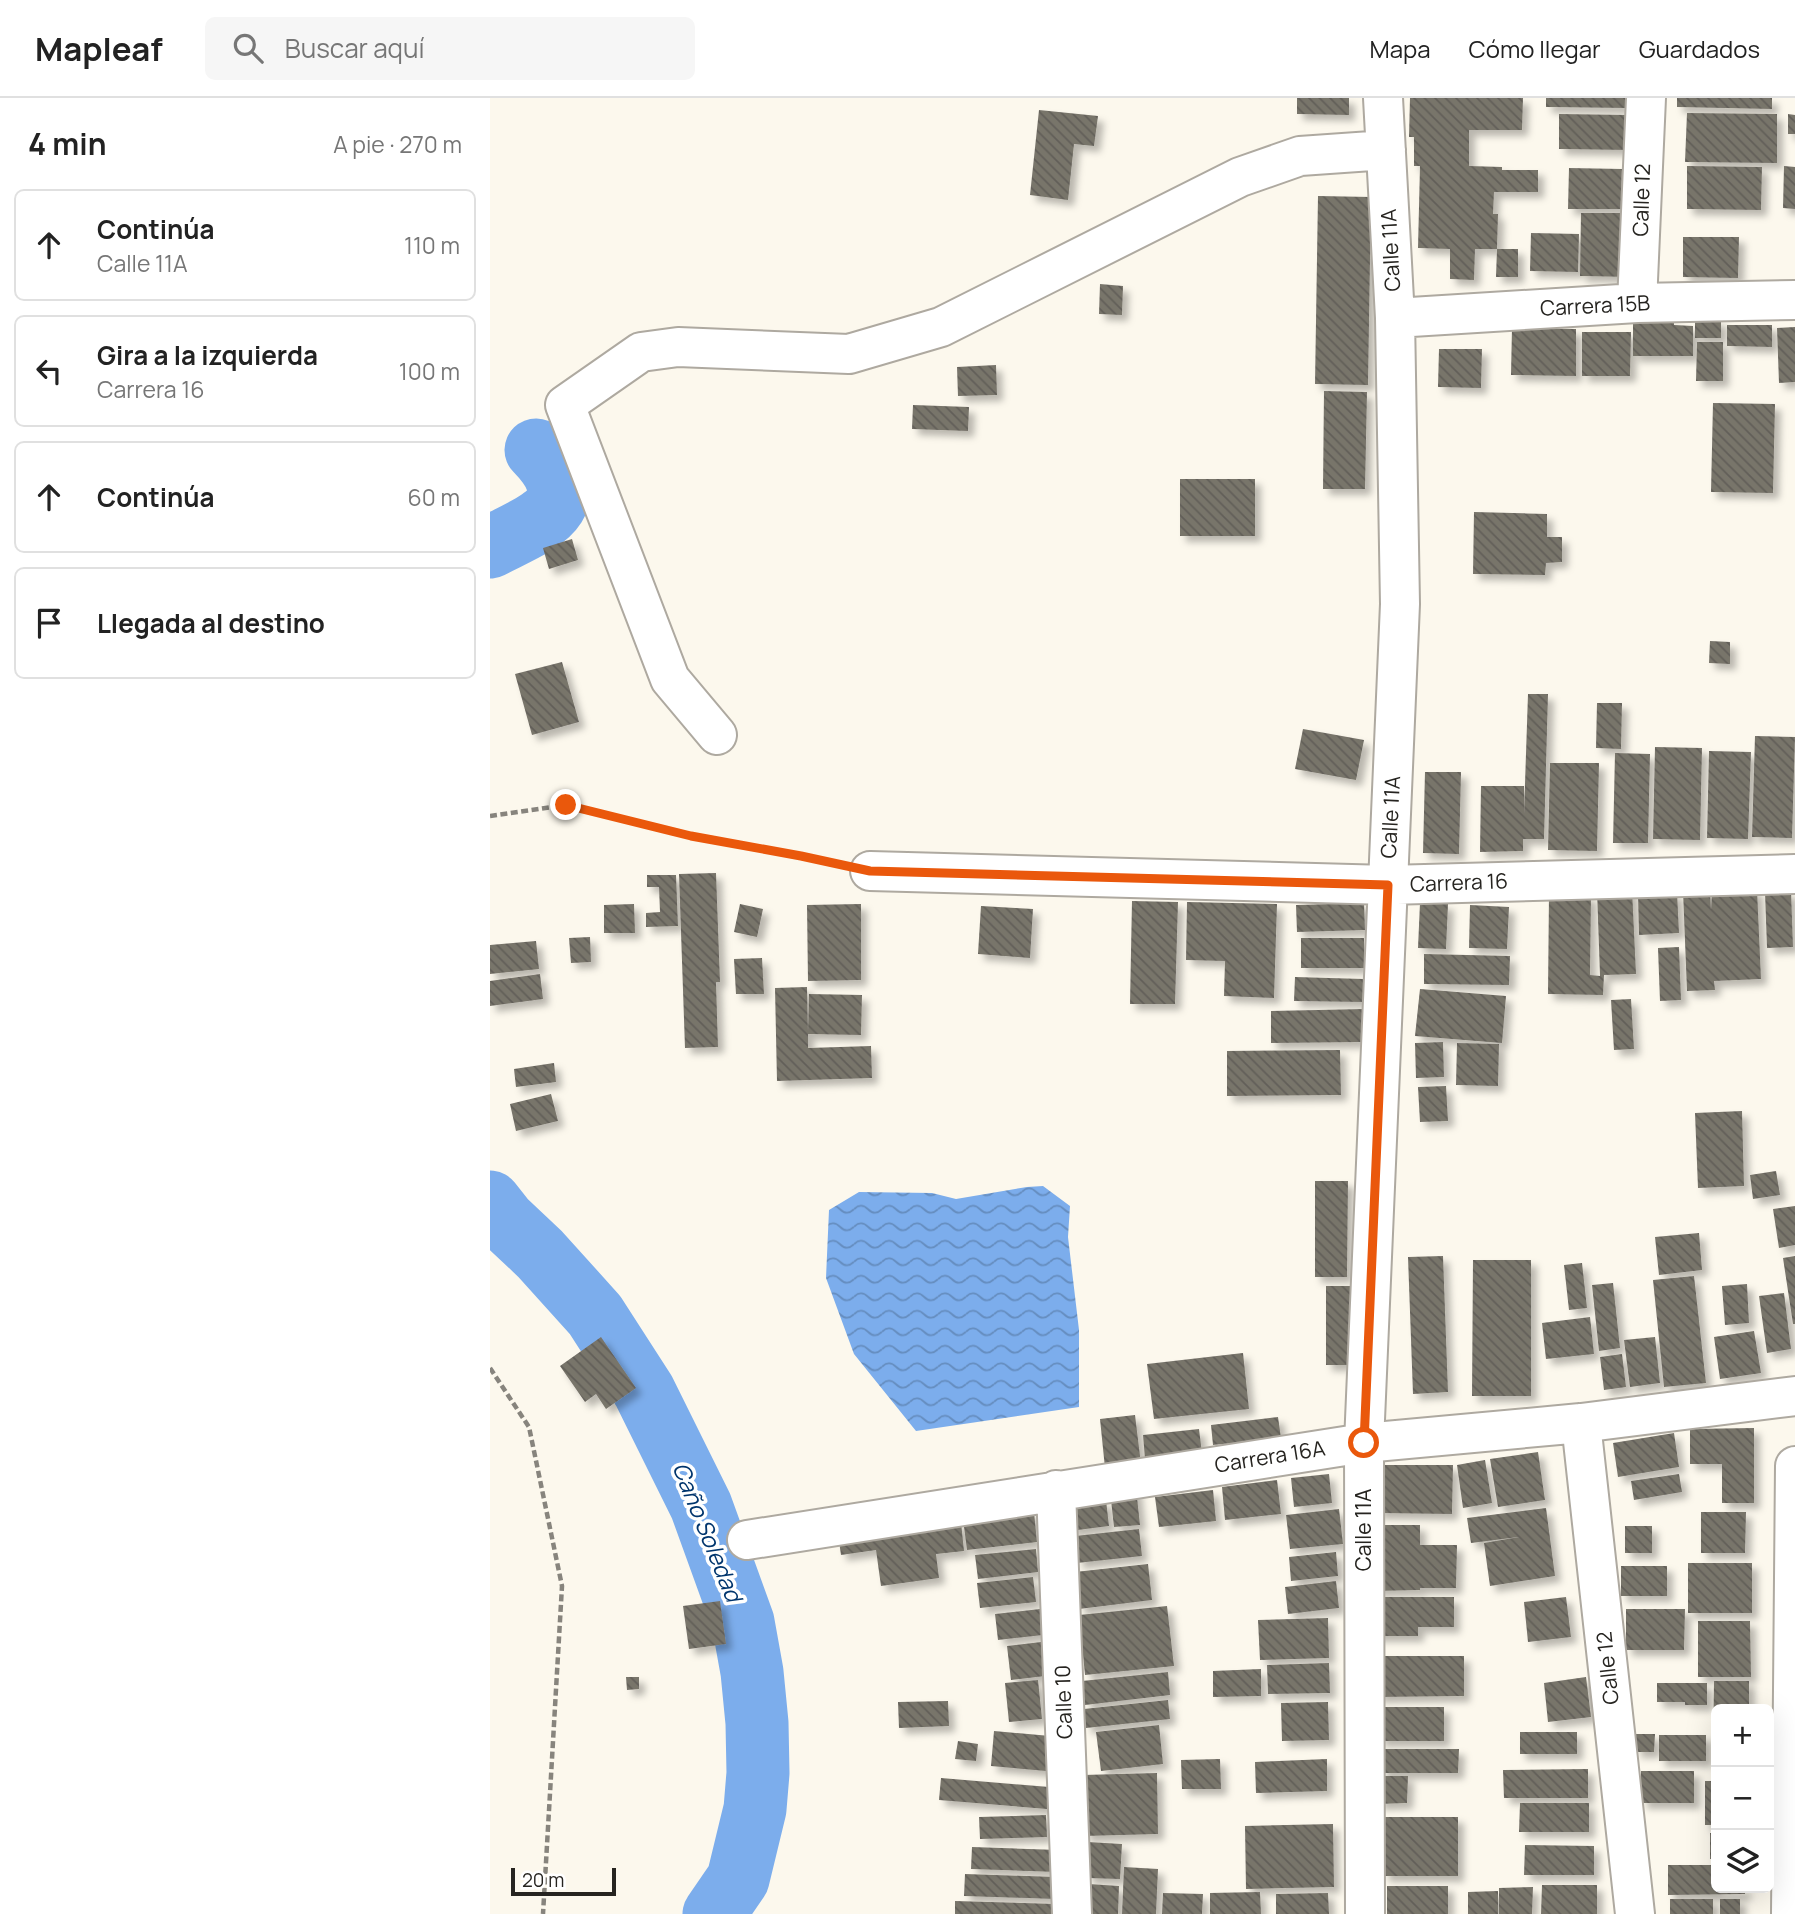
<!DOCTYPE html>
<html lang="es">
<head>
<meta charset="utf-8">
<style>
  body { margin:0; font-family:Manrope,sans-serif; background:#f6f6f6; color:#222 }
  .controls { position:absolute; right:21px; bottom:21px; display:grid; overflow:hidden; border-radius:10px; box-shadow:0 7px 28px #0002 }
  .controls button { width:63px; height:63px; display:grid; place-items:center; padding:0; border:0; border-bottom:2px solid #e0e0e0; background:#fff; color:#222; font:35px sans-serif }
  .scale { position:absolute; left:21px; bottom:18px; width:105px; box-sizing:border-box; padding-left:7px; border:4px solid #262420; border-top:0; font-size:19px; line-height:24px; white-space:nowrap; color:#262420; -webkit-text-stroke:5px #fff; paint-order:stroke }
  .stop { position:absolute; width:21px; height:21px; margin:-16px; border:5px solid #ea580c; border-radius:50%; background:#fff }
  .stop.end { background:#ea580c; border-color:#fff; box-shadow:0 2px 7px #0008 }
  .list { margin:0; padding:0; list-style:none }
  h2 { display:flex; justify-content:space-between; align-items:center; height:91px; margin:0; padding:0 28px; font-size:30px }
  h2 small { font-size:23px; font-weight:400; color:#767676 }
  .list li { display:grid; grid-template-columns:46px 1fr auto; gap:21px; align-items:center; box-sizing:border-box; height:112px; margin:0 14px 14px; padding:0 14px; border:2px solid #e0e0e0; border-radius:10px }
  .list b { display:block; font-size:26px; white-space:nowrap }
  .list p { margin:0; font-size:23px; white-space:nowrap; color:#767676 }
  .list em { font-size:23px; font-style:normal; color:#767676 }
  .icon { flex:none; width:38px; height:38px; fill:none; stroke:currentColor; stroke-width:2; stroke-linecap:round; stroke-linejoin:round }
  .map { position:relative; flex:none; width:1305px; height:1816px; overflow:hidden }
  header { display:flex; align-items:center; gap:42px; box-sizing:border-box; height:98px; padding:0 35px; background:#fff; border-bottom:2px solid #e0e0e0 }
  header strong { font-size:33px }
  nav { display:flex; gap:38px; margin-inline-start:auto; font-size:24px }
  .search { width:490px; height:63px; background:#f6f6f6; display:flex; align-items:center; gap:18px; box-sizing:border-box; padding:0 24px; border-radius:10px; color:#767676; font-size:26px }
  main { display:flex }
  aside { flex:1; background:#fff }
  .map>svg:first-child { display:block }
  .water { fill:url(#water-waves) }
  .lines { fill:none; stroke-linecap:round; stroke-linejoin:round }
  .river { stroke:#7cadec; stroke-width:63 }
  .building { fill:url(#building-back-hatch); filter:url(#shadow) }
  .minor-casing { stroke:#aea9a0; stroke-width:42 }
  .path { stroke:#87847d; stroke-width:4.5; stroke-dasharray:7 3.5; stroke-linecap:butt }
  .minor { stroke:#fff; stroke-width:38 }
  .route { stroke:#ea580c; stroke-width:9 }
  .labels { text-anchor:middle; stroke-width:7; stroke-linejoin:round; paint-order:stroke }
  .street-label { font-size:21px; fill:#262420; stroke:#fff }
  .water-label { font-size:23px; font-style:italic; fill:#01356d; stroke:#fff }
</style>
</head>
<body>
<header>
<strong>Mapleaf</strong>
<div class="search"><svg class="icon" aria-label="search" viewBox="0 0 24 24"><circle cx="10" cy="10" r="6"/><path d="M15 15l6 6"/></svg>Buscar aquí</div>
<nav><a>Mapa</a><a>Cómo llegar</a><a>Guardados</a></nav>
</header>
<main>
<aside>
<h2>4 min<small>A pie · 270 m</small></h2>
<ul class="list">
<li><svg class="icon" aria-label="ahead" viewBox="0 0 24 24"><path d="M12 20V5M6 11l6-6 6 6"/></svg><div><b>Continúa</b><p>Calle 11A</p></div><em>110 m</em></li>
<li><svg class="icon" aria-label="left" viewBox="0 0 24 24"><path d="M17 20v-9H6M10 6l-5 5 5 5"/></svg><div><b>Gira a la izquierda</b><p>Carrera 16</p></div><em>100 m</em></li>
<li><svg class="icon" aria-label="ahead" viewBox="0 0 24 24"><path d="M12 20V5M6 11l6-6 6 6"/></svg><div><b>Continúa</b></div><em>60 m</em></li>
<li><svg class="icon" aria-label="arrive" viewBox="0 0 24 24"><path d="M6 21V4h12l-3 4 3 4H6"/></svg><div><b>Llegada al destino</b></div></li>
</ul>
</aside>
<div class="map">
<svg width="1305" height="1816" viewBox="0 0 1305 1816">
  <defs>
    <pattern id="water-waves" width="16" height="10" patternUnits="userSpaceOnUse" patternTransform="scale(1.75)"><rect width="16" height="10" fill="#7cadec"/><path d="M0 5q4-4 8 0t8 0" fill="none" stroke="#658dbf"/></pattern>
    <pattern id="building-back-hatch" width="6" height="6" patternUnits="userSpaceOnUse" patternTransform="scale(1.75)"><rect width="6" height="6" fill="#78746b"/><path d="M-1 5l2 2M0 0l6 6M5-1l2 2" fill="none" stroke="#625f58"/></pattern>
    <filter id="shadow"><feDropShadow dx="6" dy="6" stdDeviation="3.5" flood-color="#0004"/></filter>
  </defs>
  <rect width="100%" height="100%" fill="#fcf8ed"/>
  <path class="water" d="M 553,1088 L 580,1108 L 578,1139 L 589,1232 L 589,1309 L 426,1333 L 364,1256 L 336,1180 L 339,1112 L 369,1094 L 442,1095 L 466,1101 L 537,1089 Z"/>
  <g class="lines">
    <path class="river" d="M 0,449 C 46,425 101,409 46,352
      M 0,1104 L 15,1123 L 50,1156 L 105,1217 L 154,1293 L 211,1408 L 253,1524 L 262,1574 L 267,1625 L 268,1675 L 265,1711 L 248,1781 L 224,1816"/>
  </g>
  <path class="building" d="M 807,0 L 859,0 L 859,17 L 807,16 Z
    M 920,0 L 1033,0 L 1032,32 L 979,32 L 979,68 L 1012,69 L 1012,72 L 1048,72 L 1048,94 L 1004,94 L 1003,116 L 1008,116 L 1007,151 L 985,151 L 984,182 L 960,181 L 960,151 L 928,150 L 930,68 L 924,68 L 924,39 L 919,39 Z
    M 1056,0 L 1137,0 L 1137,10 L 1056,9 Z
    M 1187,0 L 1282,0 L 1282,11 L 1187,9 Z
    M 549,12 L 608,18 L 604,48 L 584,46 L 578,102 L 540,97 Z
    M 1197,15 L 1287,16 L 1287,65 L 1195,64 Z
    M 1069,16 L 1140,17 L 1139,52 L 1069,51 Z
    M 1298,16 L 1305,17 L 1305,36 L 1298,36 Z
    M 1197,68 L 1272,69 L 1271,112 L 1197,111 Z
    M 1294,68 L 1305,69 L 1305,111 L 1293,110 Z
    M 1079,70 L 1132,71 L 1131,111 L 1078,111 Z
    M 828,98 L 881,99 L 878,287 L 825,286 Z
    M 1091,115 L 1143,115 L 1142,179 L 1090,178 Z
    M 1041,135 L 1089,136 L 1088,174 L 1040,173 Z
    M 1193,139 L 1249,139 L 1248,180 L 1193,179 Z
    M 1007,151 L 1028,151 L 1028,179 L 1006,179 Z
    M 610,186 L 633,188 L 632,217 L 609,216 Z
    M 1205,221 L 1231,222 L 1231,240 L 1205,240 Z
    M 1143,223 L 1184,224 L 1184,227 L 1203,228 L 1203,258 L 1143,258 Z
    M 1237,227 L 1282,227 L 1282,249 L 1237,248 Z
    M 1305,229 L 1305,284 L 1289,285 L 1287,230 Z
    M 1022,230 L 1086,231 L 1086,278 L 1021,277 Z
    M 1092,234 L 1141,234 L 1140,278 L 1092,278 Z
    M 1207,244 L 1233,244 L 1233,283 L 1206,283 Z
    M 949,251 L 992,251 L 991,290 L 948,289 Z
    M 506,267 L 507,297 L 468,298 L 467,269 Z
    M 834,293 L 877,294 L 875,391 L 833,391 Z
    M 1223,305 L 1285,306 L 1283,395 L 1221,394 Z
    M 423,307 L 479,309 L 478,333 L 422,331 Z
    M 690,381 L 765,381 L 765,438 L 690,438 Z
    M 984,414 L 1057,416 L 1057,439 L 1072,439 L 1072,464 L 1056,465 L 1055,477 L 983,476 Z
    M 82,441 L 88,462 L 59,471 L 53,450 Z
    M 1220,543 L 1240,544 L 1240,566 L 1219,565 Z
    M 72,564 L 89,624 L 42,637 L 25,576 Z
    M 1038,596 L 1058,596 L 1054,741 L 1033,741 L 1033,753 L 990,754 L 991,688 L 1034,688 L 1034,716 Z
    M 1107,605 L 1132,605 L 1131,651 L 1106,650 Z
    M 813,631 L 874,642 L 866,682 L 805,671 Z
    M 1265,638 L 1305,639 L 1302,740 L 1262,739 Z
    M 1165,649 L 1212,650 L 1210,742 L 1163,741 Z
    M 1219,653 L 1261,654 L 1258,741 L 1217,740 Z
    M 1125,655 L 1160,656 L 1158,745 L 1123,745 Z
    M 1060,665 L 1109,665 L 1107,753 L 1058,752 Z
    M 935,674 L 971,674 L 969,756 L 933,755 Z
    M 226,775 L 230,884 L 226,884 L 228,949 L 195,950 L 189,776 Z
    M 157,777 L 186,777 L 188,828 L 156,829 L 156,815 L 170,814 L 169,789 L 157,789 Z
    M 1142,791 L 1146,876 L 1114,877 L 1113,897 L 1058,896 L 1059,796 L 1101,797 L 1100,877 L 1110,878 L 1107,792 Z
    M 1267,791 L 1271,881 L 1224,883 L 1225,892 L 1197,893 L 1193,793 L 1220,792 L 1221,812 L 1222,793 Z
    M 1301,793 L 1303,849 L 1277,850 L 1275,794 Z
    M 1187,794 L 1189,835 L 1149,837 L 1148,796 Z
    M 642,803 L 688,804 L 685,906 L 640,906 Z
    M 697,804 L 787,806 L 784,900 L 734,898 L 735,863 L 696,862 Z
    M 874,805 L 875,832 L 807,834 L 806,807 Z
    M 930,805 L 958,806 L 956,851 L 928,850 Z
    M 144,806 L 145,835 L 114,835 L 114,807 Z
    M 250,806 L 273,811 L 267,839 L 244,834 Z
    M 371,806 L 371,882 L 318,883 L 317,807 Z
    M 980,807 L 1019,809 L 1017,851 L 979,850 Z
    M 491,808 L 543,811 L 540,860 L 488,856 Z
    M 100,839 L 101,864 L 81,865 L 79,840 Z
    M 811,840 L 874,840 L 874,870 L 811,870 Z
    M 46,843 L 49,871 L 0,876 L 0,847 Z
    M 1189,849 L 1191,902 L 1170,903 L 1168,850 Z
    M 934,856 L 1020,858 L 1019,887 L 934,886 Z
    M 272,860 L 274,896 L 246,896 L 244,861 Z
    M 50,876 L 53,901 L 0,908 L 0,883 Z
    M 805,879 L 874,881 L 874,904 L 804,903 Z
    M 317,889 L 318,933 L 319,896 L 372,897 L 371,937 L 318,936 L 318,950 L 381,948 L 382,980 L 287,983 L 285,890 Z
    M 930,891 L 1016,898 L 1012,945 L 925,938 Z
    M 1141,901 L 1144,951 L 1124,952 L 1121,902 Z
    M 874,911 L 874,944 L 781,945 L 781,913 Z
    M 953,944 L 954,979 L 926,980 L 925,945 Z
    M 967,945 L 1009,946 L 1008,988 L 966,987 Z
    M 850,952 L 851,997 L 737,998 L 737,953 Z
    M 64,965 L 66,984 L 26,989 L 24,971 Z
    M 956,988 L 958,1023 L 930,1024 L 928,989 Z
    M 61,996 L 68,1023 L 26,1033 L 20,1006 Z
    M 1252,1013 L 1254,1088 L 1208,1090 L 1205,1015 Z
    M 1286,1073 L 1290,1097 L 1263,1101 L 1260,1077 Z
    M 825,1083 L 858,1083 L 857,1179 L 825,1179 Z
    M 1305,1108 L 1305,1147 L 1289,1150 L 1283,1111 Z
    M 1209,1135 L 1212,1172 L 1169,1177 L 1165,1139 Z
    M 953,1158 L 958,1294 L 923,1296 L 918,1159 Z
    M 1305,1158 L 1305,1226 L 1303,1226 L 1293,1160 Z
    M 983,1162 L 1041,1162 L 1041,1298 L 982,1298 Z
    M 1092,1165 L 1097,1210 L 1079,1212 L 1074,1167 Z
    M 1204,1178 L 1216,1285 L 1174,1289 L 1163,1182 Z
    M 1123,1185 L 1130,1250 L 1109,1253 L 1102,1187 Z
    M 1257,1186 L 1259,1225 L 1235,1227 L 1232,1188 Z
    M 836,1188 L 860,1188 L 860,1267 L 836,1267 Z
    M 1294,1195 L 1301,1251 L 1277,1255 L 1269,1198 Z
    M 1100,1219 L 1104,1256 L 1056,1261 L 1052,1225 Z
    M 1264,1233 L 1271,1275 L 1230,1281 L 1224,1239 Z
    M 111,1239 L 146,1290 L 116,1311 L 106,1296 L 95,1304 L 70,1268 Z
    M 1165,1239 L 1170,1285 L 1140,1289 L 1134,1242 Z
    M 753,1255 L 759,1311 L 664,1321 L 657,1266 Z
    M 1132,1256 L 1136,1289 L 1114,1292 L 1110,1259 Z
    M 645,1317 L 651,1366 L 615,1370 L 610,1321 Z
    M 788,1319 L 791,1340 L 723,1347 L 721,1327 Z
    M 1264,1330 L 1264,1405 L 1232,1405 L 1232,1366 L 1200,1366 L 1200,1331 Z
    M 709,1331 L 712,1355 L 655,1361 L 653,1337 Z
    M 1184,1335 L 1189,1369 L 1128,1379 L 1123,1345 Z
    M 1048,1354 L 1055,1402 L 1008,1409 L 1000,1361 Z
    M 995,1362 L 1002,1405 L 973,1410 L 967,1367 Z
    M 886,1367 L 963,1367 L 962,1416 L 886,1415 Z
    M 839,1376 L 842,1405 L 804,1409 L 801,1380 Z
    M 1189,1376 L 1192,1394 L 1144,1402 L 1141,1383 Z
    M 787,1382 L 791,1416 L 735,1422 L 732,1389 Z
    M 646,1390 L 650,1427 L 624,1429 L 620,1393 Z
    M 723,1392 L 726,1423 L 669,1429 L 665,1399 Z
    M 616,1402 L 619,1428 L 580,1433 L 577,1406 Z
    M 1056,1410 L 1065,1478 L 1000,1488 L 994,1445 L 1029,1439 L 981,1445 L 977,1420 Z
    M 849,1411 L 853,1446 L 800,1451 L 796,1417 Z
    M 544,1414 L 547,1444 L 477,1452 L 473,1421 Z
    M 1211,1414 L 1256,1414 L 1255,1455 L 1211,1455 Z
    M 471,1424 L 474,1453 L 446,1456 L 449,1480 L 391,1488 L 386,1452 L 351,1457 L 348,1436 Z
    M 884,1427 L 930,1427 L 930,1447 L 967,1447 L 966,1490 L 930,1490 L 930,1492 L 884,1493 Z
    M 1135,1428 L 1162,1428 L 1162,1455 L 1135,1455 Z
    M 649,1431 L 652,1458 L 587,1465 L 585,1438 Z
    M 546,1451 L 548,1474 L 488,1481 L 485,1457 Z
    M 846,1454 L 848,1478 L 801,1483 L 799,1459 Z
    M 1198,1465 L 1262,1465 L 1262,1515 L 1198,1515 Z
    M 658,1466 L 662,1502 L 589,1511 L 585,1474 Z
    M 1131,1468 L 1177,1468 L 1177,1498 L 1131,1498 Z
    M 543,1479 L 546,1504 L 490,1510 L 487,1485 Z
    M 846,1483 L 849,1510 L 798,1516 L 795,1489 Z
    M 884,1499 L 964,1499 L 964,1529 L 928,1529 L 928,1538 L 883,1538 Z
    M 1076,1499 L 1081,1539 L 1038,1544 L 1034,1504 Z
    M 230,1503 L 236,1546 L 199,1551 L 193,1508 Z
    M 677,1508 L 684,1568 L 595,1577 L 589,1517 Z
    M 550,1511 L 553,1537 L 508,1542 L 505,1516 Z
    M 1136,1511 L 1195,1511 L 1194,1552 L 1136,1552 Z
    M 838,1520 L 839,1560 L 770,1562 L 768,1522 Z
    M 1208,1523 L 1260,1523 L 1261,1579 L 1208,1579 Z
    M 551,1544 L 555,1578 L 521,1582 L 517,1548 Z
    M 886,1558 L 974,1558 L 974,1598 L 886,1599 Z
    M 839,1565 L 840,1595 L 778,1596 L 777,1567 Z
    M 771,1571 L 771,1598 L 723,1599 L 723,1573 Z
    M 678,1574 L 680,1597 L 595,1607 L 592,1583 Z
    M 136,1579 L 149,1579 L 149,1591 L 137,1592 Z
    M 1096,1579 L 1101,1619 L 1058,1624 L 1054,1585 Z
    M 548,1582 L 552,1621 L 519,1624 L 515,1585 Z
    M 1224,1583 L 1259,1583 L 1259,1611 L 1226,1611 L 1226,1646 L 1223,1646 Z
    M 1167,1585 L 1217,1585 L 1217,1607 L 1195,1607 L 1195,1604 L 1167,1604 Z
    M 678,1602 L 680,1621 L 596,1630 L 594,1611 Z
    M 458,1603 L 459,1628 L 409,1630 L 408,1604 Z
    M 838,1604 L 839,1642 L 792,1643 L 791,1605 Z
    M 888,1609 L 954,1609 L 954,1643 L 888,1643 Z
    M 669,1627 L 673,1666 L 611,1673 L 606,1634 Z
    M 504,1633 L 560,1638 L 556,1673 L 501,1668 Z
    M 1030,1634 L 1087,1634 L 1087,1656 L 1030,1656 Z
    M 1145,1636 L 1165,1636 L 1164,1654 L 1145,1654 Z
    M 1169,1637 L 1216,1637 L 1216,1663 L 1169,1663 Z
    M 468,1643 L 488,1646 L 486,1663 L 465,1661 Z
    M 890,1651 L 969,1651 L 968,1675 L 890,1675 Z
    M 730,1661 L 731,1691 L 692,1691 L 691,1662 Z
    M 837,1661 L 837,1693 L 766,1695 L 765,1664 Z
    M 1098,1671 L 1098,1700 L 1014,1700 L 1013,1672 Z
    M 1151,1673 L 1204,1673 L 1204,1705 L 1151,1705 Z
    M 667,1675 L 668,1736 L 594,1738 L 593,1677 Z
    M 888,1678 L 918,1678 L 917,1705 L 887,1706 Z
    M 451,1680 L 559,1689 L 557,1711 L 449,1702 Z
    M 1215,1683 L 1226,1683 L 1226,1727 L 1215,1727 Z
    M 1030,1705 L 1099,1705 L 1099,1734 L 1029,1734 Z
    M 556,1717 L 557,1739 L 490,1741 L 489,1719 Z
    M 893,1719 L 968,1719 L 968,1778 L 893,1778 Z
    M 843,1726 L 844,1789 L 756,1791 L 755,1728 Z
    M 1220,1735 L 1226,1735 L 1226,1761 L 1220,1761 Z
    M 598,1744 L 632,1746 L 630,1781 L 596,1780 Z
    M 1035,1747 L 1104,1748 L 1104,1777 L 1034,1777 Z
    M 482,1749 L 569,1752 L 568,1774 L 481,1771 Z
    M 1178,1767 L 1226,1767 L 1226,1790 L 1255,1790 L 1255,1796 L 1178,1797 Z
    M 634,1769 L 668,1771 L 666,1816 L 632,1816 Z
    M 475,1776 L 566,1779 L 565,1801 L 474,1798 Z
    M 599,1786 L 629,1788 L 628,1816 L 597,1816 Z
    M 1052,1787 L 1107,1787 L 1107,1816 L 1051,1816 Z
    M 897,1788 L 958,1788 L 958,1816 L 897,1816 Z
    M 1043,1789 L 1042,1816 L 1009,1816 L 1009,1790 Z
    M 1008,1793 L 1008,1816 L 978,1816 L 978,1794 Z
    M 770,1794 L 771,1816 L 720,1816 L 720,1795 Z
    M 673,1795 L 713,1796 L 712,1816 L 672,1816 Z
    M 838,1795 L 839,1816 L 786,1816 L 786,1796 Z
    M 1180,1801 L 1223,1801 L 1223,1816 L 1180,1816 Z
    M 1230,1801 L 1250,1801 L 1250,1816 L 1230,1816 Z
    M 465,1803 L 566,1806 L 565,1816 L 465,1816 Z"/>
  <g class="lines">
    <g class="minor-casing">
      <path id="minor" d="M 1147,205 L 1156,0
        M 905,220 L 1147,205 L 1305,202
        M 227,637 L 180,581 L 75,307 L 151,254 L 188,249 L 359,256 L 451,229 L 750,79 L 810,58 L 896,52
        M 380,773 L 898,787 L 1305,776
        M 1091,1325 L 1145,1816
        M 566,1392 L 582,1816
        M 257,1442 L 874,1345 L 1091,1325 L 1305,1298
        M 875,1816 L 874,1345 L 910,506 L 905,220 L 893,0
        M 1301,1816 L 1305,1368"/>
    </g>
    <path class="path" d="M 0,718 L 76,707 L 201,738 L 345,765
      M 0,1270 L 39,1329 L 72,1488 L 53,1816"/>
    <use href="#minor" class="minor"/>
  </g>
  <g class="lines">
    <path class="route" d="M 76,707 L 201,738 L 311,758 L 380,773 L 898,787 L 874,1345"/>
  </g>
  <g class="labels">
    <g class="street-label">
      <text transform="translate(1152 102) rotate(-88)" y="7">Calle 12</text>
      <text transform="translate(901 152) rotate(-93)" y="7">Calle 11A</text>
      <text transform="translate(1105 208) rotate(-3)" y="7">Carrera 15B</text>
      <text transform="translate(901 719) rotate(-87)" y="7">Calle 11A</text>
      <text transform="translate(969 785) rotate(-2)" y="7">Carrera 16</text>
      <text transform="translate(780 1359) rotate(-9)" y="7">Carrera 16A</text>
      <text transform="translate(874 1432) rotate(-90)" y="7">Calle 11A</text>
      <text transform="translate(1118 1570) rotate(-96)" y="7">Calle 12</text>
      <text transform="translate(574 1604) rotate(-92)" y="7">Calle 10</text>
    </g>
    <g class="water-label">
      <text transform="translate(217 1434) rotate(68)" y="8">Caño Soledad</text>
    </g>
  </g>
</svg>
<div class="controls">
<button>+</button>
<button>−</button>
<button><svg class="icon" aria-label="layers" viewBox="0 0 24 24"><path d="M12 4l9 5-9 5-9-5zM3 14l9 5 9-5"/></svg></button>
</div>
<div class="scale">20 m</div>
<div class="stop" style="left:874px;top:1345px"></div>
<div class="stop end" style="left:76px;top:707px"></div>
</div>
</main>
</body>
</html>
